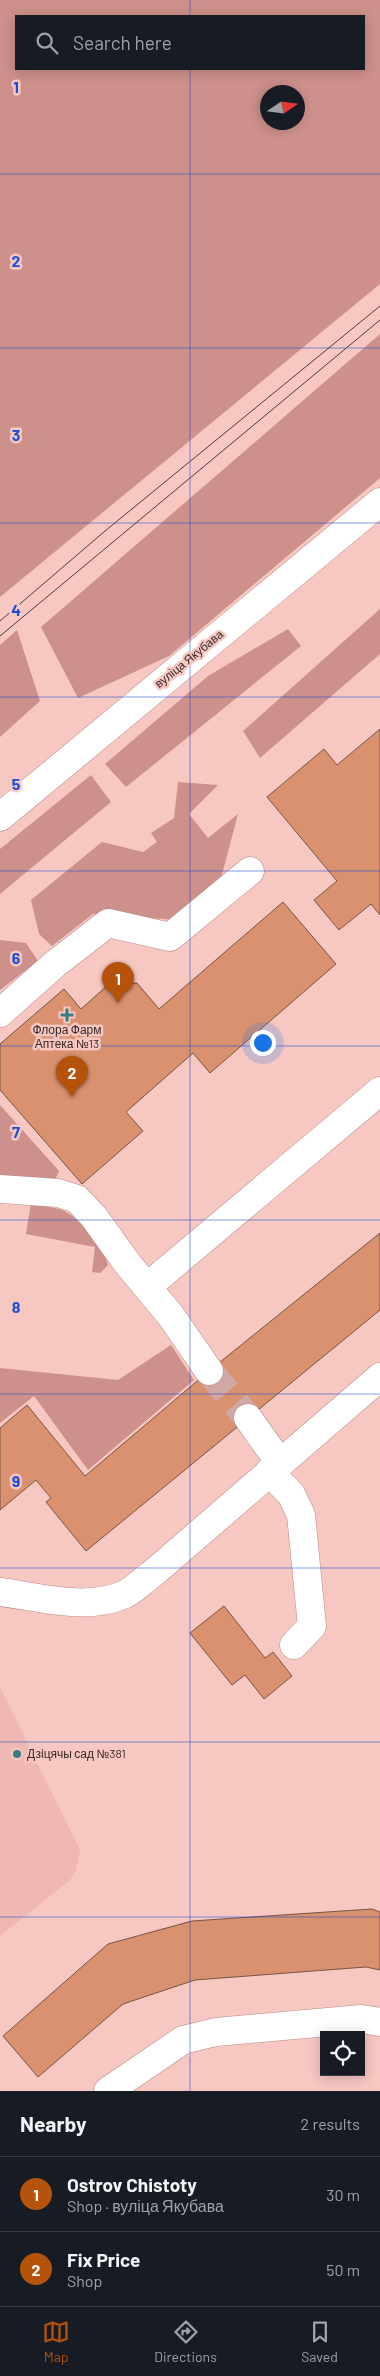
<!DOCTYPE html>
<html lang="en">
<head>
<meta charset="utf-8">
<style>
  body { margin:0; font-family:Barlow,sans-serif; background:#242831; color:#f1f3f6 }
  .controls { position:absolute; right:15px; bottom:15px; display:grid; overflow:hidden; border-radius:0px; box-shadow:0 2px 12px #0003 }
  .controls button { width:45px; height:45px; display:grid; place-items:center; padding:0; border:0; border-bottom:1px solid #363941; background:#171b24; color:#f1f3f6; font:25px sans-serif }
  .compass { position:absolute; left:260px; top:85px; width:45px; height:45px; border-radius:50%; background:#171b24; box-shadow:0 2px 12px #0003; rotate:77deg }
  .you { position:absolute; left:262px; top:1042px; width:18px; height:18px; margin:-12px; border:4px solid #fff; border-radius:50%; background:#1a73e8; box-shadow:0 0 0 8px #1a73e833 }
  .badge { display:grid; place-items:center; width:32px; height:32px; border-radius:50%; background:#b45309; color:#fff; font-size:16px; font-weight:700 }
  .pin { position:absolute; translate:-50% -41px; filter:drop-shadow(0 1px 2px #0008) }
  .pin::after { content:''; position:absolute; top:26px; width:18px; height:15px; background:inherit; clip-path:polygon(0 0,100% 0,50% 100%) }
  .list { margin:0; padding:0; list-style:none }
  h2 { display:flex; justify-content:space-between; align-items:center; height:65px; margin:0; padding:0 20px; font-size:21px }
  h2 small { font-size:16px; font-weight:400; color:#9ea1a6 }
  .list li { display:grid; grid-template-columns:32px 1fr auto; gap:15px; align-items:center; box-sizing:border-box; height:75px; padding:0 20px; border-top:1px solid #363941 }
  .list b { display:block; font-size:19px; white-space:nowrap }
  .list p { margin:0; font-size:16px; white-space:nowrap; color:#9ea1a6 }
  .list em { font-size:16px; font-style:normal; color:#9ea1a6 }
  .icon { flex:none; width:28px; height:28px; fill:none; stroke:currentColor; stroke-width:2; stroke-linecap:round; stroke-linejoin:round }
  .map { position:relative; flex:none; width:380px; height:2091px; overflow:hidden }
  .search { position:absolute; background:#171b24; box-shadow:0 2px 12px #0003; left:15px; right:15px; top:15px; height:55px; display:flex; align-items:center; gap:12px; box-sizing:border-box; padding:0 18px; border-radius:0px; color:#9ea1a6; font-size:19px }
  .sheet { height:215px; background:#171b24 }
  nav { display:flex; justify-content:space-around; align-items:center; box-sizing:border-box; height:70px; border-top:1px solid #363941; background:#171b24; font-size:14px; color:#9ea1a6 }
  nav a { display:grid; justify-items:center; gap:2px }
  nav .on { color:#b45309 }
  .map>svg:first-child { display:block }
  .built { fill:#efb8b2 }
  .green { fill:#ce908a; fill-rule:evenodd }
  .building { fill:#d9916f; stroke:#785443 }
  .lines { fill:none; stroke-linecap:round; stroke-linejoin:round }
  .minor-tunnel { stroke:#d1a7a3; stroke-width:28; stroke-dasharray:28 14; stroke-linecap:butt }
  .minor-casing { stroke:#b88b87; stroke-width:29 }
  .major-casing { stroke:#b88b87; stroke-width:29 }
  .minor { stroke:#fff; stroke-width:28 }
  .major { stroke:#fff; stroke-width:28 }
  .tram { stroke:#503a38; stroke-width:1 }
  .grid { fill:none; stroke:#1d4ed8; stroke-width:1; stroke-opacity:0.55 }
  .poi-dot { fill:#357c85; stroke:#f7c7c2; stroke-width:2 }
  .labels { text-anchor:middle; stroke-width:5; stroke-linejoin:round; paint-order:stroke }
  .street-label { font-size:12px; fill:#392725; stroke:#f7c7c2 }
  .poi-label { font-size:12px; fill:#392725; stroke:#f7c7c2 }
  .grid-label { font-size:16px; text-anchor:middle; font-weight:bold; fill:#1d4ed8; stroke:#f7c7c2; stroke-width:5; stroke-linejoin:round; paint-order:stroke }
</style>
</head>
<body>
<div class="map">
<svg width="380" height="2091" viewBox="0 0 380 2091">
  <rect width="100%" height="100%" fill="#f7c7c2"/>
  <path class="built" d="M 0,1687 L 80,1850 L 76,1871 L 70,1880 L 0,1936 Z"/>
  <path class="green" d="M 0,0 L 380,0 L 380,284 L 0,597 ZM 16,16 L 364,16 L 364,69 L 16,69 ZM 268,92 L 298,92 L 298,122 L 268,122 Z
    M 380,334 L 380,478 L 169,656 L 78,698 L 41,627 Z
    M 380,609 L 380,654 L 260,758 L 243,731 Z
    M 288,629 L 301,646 L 126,787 L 105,764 L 208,676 Z
    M 17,630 L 40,701 L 0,737 L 0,645 Z
    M 91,775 L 111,802 L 0,894 L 0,849 Z
    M 178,782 L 218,785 L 189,814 L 208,838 L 238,814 L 220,882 L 178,920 L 93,914 L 52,946 L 39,934 L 31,900 L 102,842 L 143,852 L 157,842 L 151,833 L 174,818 Z
    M 0,940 L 26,943 L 38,961 L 0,990 Z
    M 0,1105 L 59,1171 L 53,1184 L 0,1179 Z
    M 31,1203 C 41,1206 52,1207 62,1210 C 78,1216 105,1248 108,1265 L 100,1273 L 92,1272 L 95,1247 L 26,1234 Z
    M 171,1345 L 194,1380 L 88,1470 L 34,1396 L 0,1423 L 0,1368 L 118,1380 Z"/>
  <path class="building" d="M 380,729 L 380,915 L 371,904 L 339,930 L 314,900 L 337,881 L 267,797 L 324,749 L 337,765 Z
    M 283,902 L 336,964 L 210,1073 L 193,1053 L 126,1112 L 143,1131 L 82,1184 L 0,1090 L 0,1044 L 64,989 L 81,1009 L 109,984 L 137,983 L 159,1009 Z
    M 380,1233 L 380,1310 L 86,1551 L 46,1502 L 51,1498 L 36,1480 L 0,1510 L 0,1428 L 27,1405 L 85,1476 L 209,1371 Z
    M 224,1606 L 265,1658 L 273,1652 L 292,1676 L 264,1699 L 245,1675 L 232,1685 L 190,1633 Z
    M 372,1909 L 380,1912 L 380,1970 L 366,1967 L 195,1980 L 123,2004 L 38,2077 L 3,2036 L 108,1944 L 192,1921 Z"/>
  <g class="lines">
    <path class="minor-tunnel" d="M 209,1371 L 248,1418"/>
    <g class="minor-casing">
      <path id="minor" d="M 0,1013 L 55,964 L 108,923 L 170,937 L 250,871
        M 0,1189 L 58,1193 L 77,1199 L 94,1217 L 127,1263 L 171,1316 L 209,1371
        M 148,1286 L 380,1091
        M 248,1418 L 280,1463
        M 269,1472 L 291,1494 L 301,1515 L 312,1626 L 294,1645
        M 0,1592 C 39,1597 85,1611 123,1595 C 133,1591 142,1581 151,1575 L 380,1377
        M 108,2091 L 183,2040 L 216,2032 L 361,2019 L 380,2022"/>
    </g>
    <g class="major-casing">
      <path id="major" d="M 0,817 L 380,502"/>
    </g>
    <use href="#minor" class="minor"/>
    <use href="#major" class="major"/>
    <path class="tram" d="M 0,621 L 105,531 L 380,306
      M 0,636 L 380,320"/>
  </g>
  <path class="grid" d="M 190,0 L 190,16M 190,69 L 190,2091M 0,174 L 380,174M 0,348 L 380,348M 0,523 L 380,523M 0,697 L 380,697M 0,871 L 380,871M 0,1046 L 380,1046M 0,1220 L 380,1220M 0,1394 L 380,1394M 0,1568 L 380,1568M 0,1742 L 380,1742M 0,1917 L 380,1917"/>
  <g class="poi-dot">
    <path d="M64.5 1007.5h5v5h5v5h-5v5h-5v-5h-5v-5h5z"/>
    <circle cx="17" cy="1754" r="5"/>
  </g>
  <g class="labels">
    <g class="street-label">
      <text transform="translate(189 659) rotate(-39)" y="4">вуліца Якубава</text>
    </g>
    <g class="poi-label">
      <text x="67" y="1034">Флора Фарм<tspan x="67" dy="14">Аптека №13</tspan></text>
      <text x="27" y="1758" text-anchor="start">Дзіцячы сад №381</text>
    </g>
  </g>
  <g class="grid-label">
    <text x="16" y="93">1</text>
    <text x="16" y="267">2</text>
    <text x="16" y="441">3</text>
    <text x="16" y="616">4</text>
    <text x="16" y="790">5</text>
    <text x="16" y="964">6</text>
    <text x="16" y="1138">7</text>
    <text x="16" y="1313">8</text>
    <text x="16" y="1487">9</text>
  </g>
</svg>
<div class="controls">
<button><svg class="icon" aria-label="locate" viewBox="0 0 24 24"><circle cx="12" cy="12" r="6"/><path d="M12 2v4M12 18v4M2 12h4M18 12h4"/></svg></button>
</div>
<svg class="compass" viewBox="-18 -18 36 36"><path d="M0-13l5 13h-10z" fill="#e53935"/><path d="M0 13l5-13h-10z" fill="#9ea1a6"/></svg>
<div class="you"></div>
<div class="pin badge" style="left:118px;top:1003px">1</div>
<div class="pin badge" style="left:72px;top:1097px">2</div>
<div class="search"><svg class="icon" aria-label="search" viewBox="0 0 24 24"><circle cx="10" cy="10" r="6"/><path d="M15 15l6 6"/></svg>Search here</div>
</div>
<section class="sheet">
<h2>Nearby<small>2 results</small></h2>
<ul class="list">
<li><span class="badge">1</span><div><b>Ostrov Chistoty</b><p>Shop · вуліца Якубава</p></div><em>30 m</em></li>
<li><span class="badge">2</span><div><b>Fix Price</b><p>Shop</p></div><em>50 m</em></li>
</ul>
</section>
<nav>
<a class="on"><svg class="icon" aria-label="map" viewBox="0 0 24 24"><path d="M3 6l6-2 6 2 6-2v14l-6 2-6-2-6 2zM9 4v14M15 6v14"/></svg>Map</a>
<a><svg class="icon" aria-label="directions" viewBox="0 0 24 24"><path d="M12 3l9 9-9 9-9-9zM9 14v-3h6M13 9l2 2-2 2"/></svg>Directions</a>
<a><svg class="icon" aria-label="saved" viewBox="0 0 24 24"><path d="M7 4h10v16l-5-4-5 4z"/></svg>Saved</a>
</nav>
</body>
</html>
